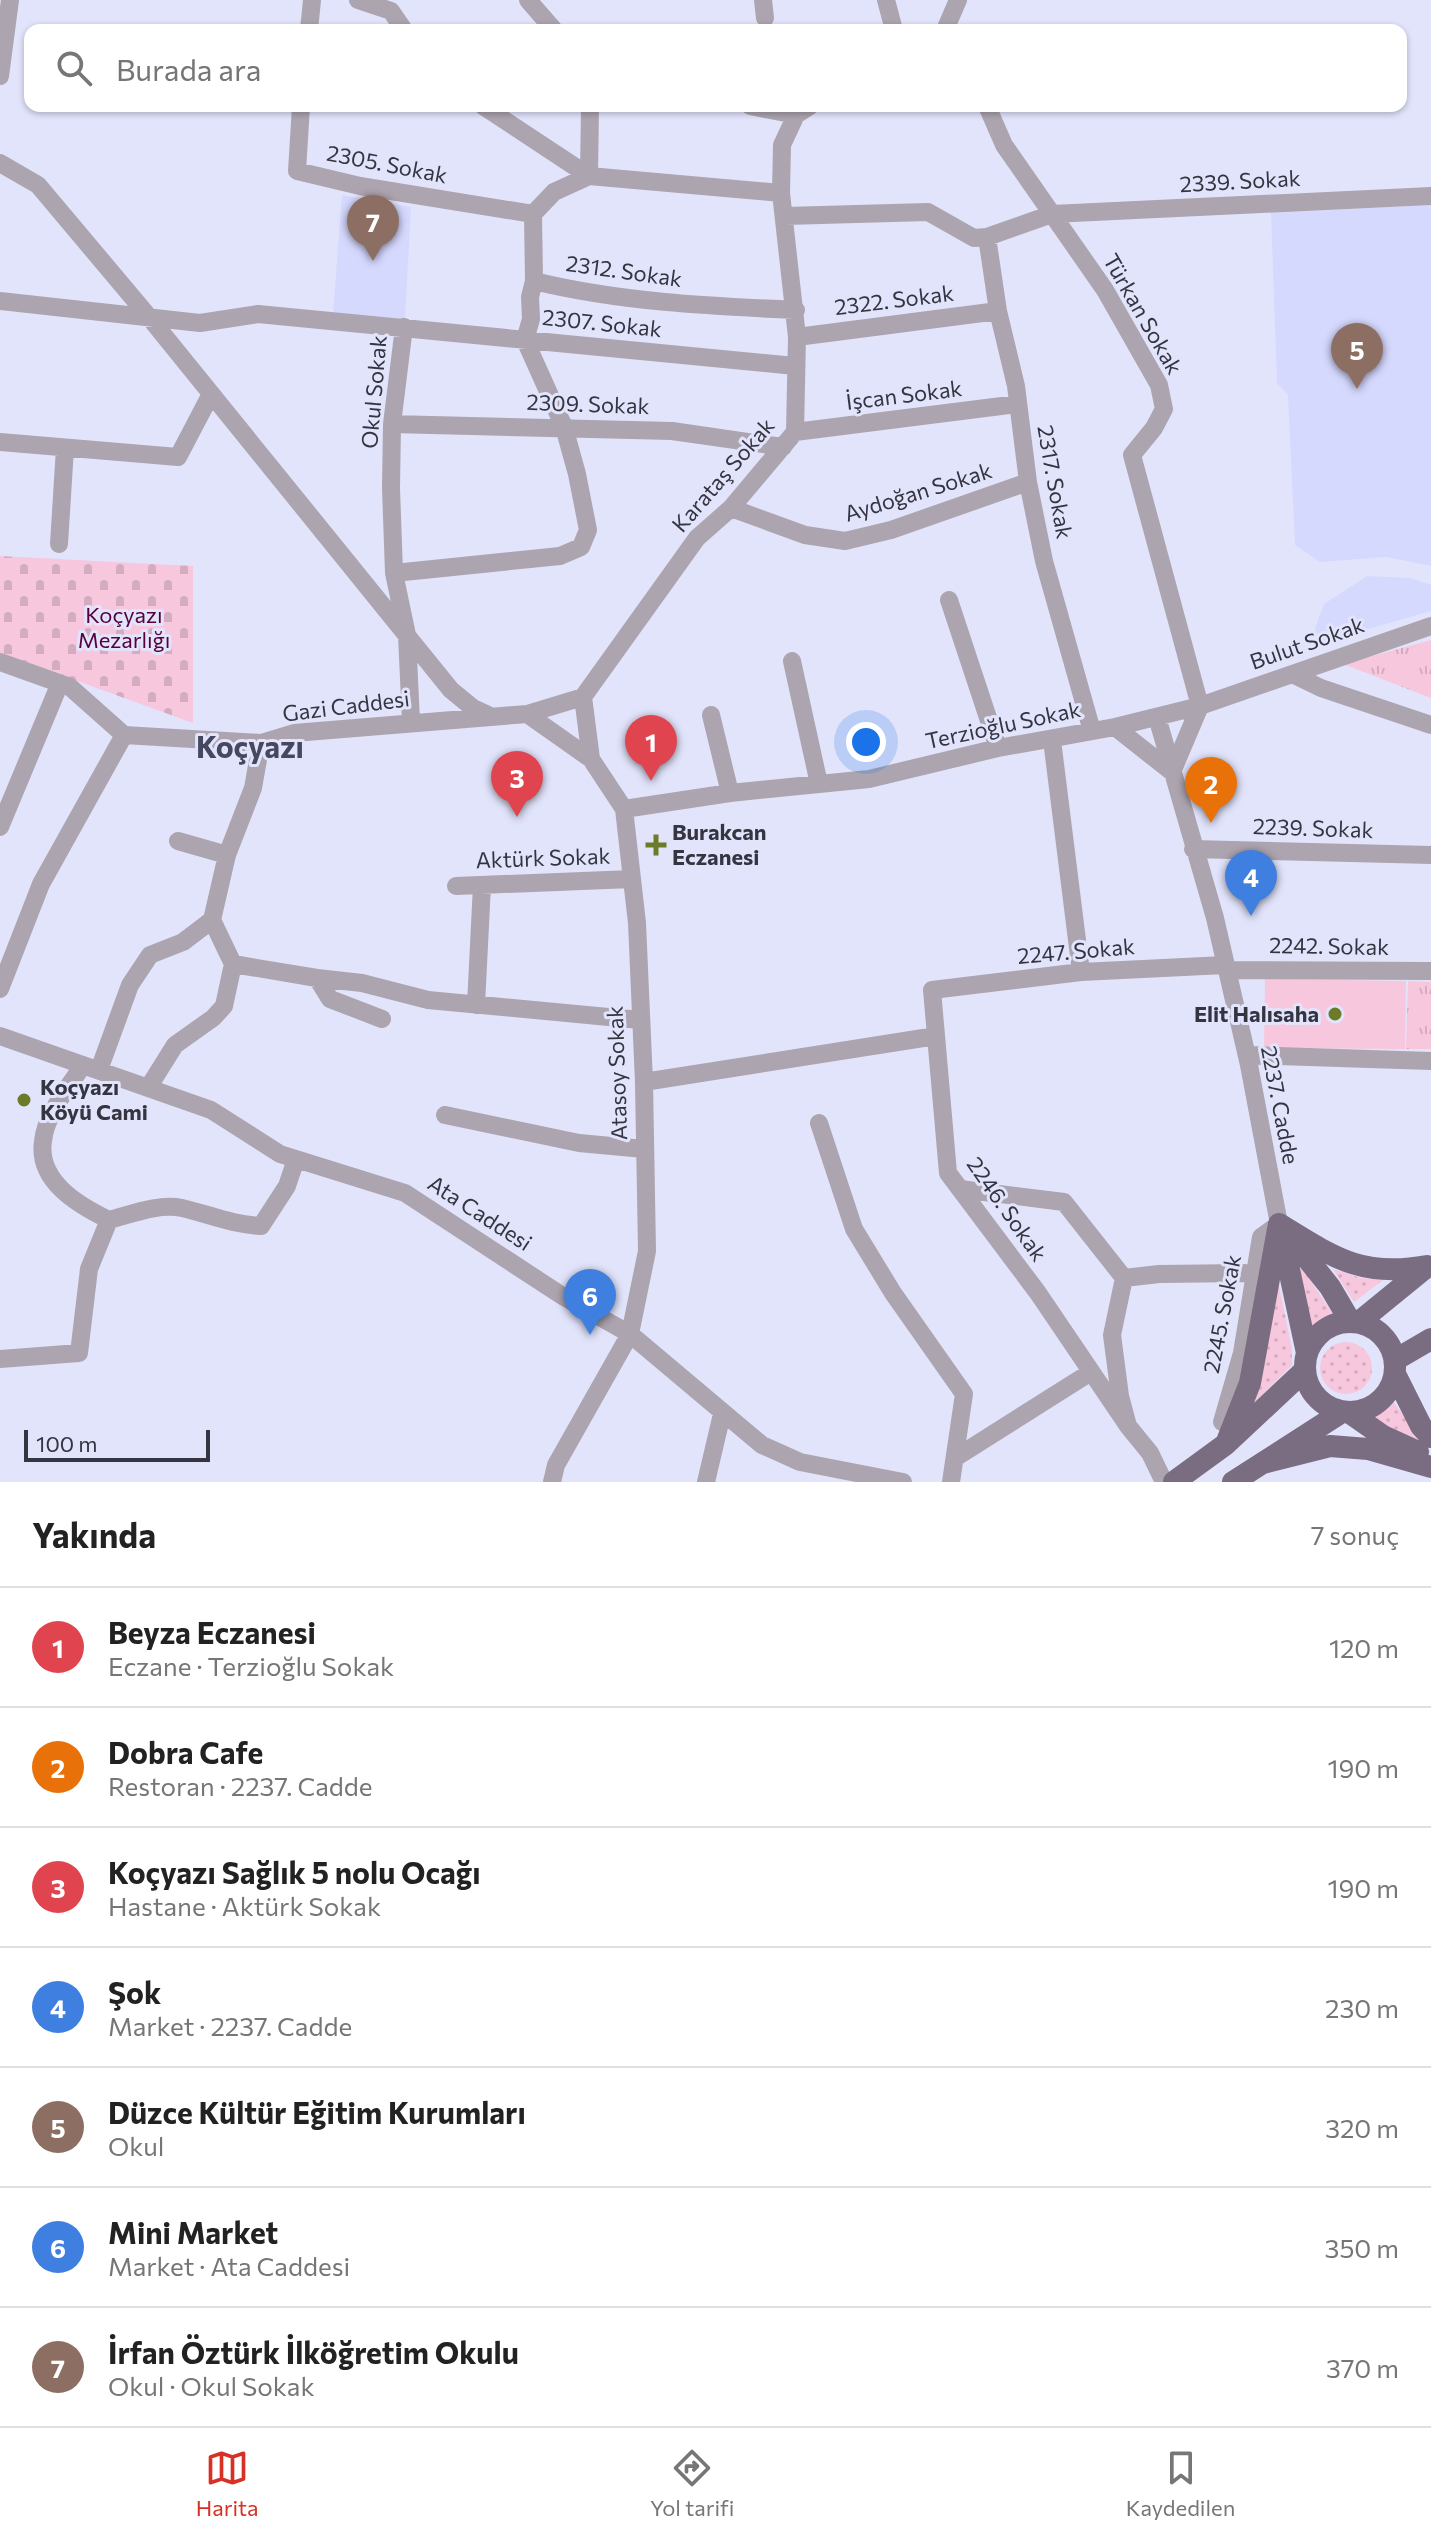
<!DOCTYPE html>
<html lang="tr">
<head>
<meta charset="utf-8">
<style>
  body { margin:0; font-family:Commissioner,sans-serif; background:#f6f6f6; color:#222 }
  .scale { position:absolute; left:24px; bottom:20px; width:186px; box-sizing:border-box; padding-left:8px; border:4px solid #343541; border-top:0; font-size:22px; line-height:28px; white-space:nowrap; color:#343541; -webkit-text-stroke:6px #e2e4fc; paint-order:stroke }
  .you { position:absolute; left:866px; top:742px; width:28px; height:28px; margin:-20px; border:6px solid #fff; border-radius:50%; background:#1a73e8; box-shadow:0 0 0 12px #1a73e833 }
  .badge { display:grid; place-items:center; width:52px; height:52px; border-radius:50%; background:#d93025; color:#fff; font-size:26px; font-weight:700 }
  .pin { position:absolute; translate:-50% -66px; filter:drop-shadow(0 2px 4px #0008) }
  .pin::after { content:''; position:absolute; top:42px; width:28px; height:24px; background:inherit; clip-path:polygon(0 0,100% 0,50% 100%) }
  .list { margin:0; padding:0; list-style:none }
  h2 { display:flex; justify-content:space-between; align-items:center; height:104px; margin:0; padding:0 32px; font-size:34px }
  h2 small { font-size:26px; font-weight:400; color:#767676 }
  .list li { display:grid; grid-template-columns:52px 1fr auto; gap:24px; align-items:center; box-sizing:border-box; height:120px; padding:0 32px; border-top:2px solid #e0e0e0 }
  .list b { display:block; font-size:30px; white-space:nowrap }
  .list p { margin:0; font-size:26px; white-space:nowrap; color:#767676 }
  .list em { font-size:26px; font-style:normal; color:#767676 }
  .icon { flex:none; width:44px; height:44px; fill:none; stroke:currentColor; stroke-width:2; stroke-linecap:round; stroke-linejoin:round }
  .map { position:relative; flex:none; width:1431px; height:1482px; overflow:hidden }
  .search { position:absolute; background:#fff; box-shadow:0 2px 6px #0004; left:24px; right:24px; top:24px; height:88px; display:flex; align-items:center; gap:20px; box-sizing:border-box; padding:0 28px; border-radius:16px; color:#767676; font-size:30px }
  .sheet { height:944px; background:#fff }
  nav { display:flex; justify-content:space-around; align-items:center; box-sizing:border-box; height:112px; border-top:2px solid #e0e0e0; background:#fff; font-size:22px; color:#767676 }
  nav a { display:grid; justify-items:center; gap:4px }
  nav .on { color:#d93025 }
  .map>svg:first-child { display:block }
  .built { fill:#d6d9fe }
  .grass { fill:url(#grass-dots) }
  .cemetery { fill:url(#cemetery-stones) }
  .park { fill:url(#park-tufts) }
  .pitch { fill:#f7c7de }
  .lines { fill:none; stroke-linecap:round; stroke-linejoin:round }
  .minor { stroke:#aca4af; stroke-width:18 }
  .major { stroke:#7b6d81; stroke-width:22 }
  .poi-dot { fill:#6c7b28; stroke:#e2e4fc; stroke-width:3 }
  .labels { text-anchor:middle; stroke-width:6; stroke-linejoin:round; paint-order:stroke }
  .street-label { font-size:22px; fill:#343541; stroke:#e2e4fc }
  .park-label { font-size:22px; fill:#58003a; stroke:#e2e4fc }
  .poi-label { font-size:22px; font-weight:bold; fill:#343541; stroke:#e2e4fc; text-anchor:start }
  .district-label { font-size:30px; font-weight:bold; fill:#464860; stroke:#e2e4fc }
</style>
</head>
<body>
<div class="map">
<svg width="1431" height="1482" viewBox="0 0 1431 1482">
  <defs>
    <pattern id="grass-dots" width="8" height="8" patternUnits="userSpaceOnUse" patternTransform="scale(2)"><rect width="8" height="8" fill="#f7c7de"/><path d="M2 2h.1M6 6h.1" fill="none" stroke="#d4acc0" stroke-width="1.8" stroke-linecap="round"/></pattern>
    <pattern id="cemetery-stones" width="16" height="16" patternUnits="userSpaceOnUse" patternTransform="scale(2)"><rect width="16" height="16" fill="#f7c7de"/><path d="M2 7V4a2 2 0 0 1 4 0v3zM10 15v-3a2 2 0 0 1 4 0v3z" fill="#d4acc0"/></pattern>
    <pattern id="park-tufts" width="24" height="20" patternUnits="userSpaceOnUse" patternTransform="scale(2)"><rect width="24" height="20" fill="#f7c7de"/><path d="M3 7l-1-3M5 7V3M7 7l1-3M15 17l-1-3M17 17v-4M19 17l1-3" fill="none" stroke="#d4acc0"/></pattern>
  </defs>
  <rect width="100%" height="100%" fill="#e2e4fc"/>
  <path class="built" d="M 342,195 L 411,207 L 405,319 L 333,314 Z
    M 1431,205 L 1431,566 L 1386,557 L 1320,562 L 1295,545 L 1288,395 L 1277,383 L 1271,213 Z
    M 1367,576 L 1410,578 L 1431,585 L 1431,611 L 1316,644 L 1315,628 L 1324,604 Z"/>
  <path class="grass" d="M 1299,1269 L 1303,1269 L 1334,1316 L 1312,1328 Z
    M 1333,1269 L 1361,1278 L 1383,1280 L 1354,1302 Z
    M 1277,1276 L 1292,1349 L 1292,1365 L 1252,1405 Z
    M1320 1368a26 26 0 1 1 52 0a26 26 0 1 1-52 0Z
    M 1392,1400 L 1420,1437 L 1419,1443 L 1415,1444 L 1372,1417 Z"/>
  <path class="cemetery" d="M 0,556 L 193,566 L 193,723 L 0,653 Z"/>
  <path class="park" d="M 1431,640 L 1431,698 L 1343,664 Z
    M 1408,981 L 1431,982 L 1431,1049 L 1406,1049 Z"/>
  <path class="pitch" d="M 1265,979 L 1406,981 L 1405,1049 L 1264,1048 Z"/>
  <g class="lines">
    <path class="minor" d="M 358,0 L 391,11 L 404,30
      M 528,0 L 554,30
      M 763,0 L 765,18
      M 886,0 L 894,30
      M 309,30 L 312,0
      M 945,30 L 958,0
      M 0,76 L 10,0
      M 301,106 L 297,171 L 360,186 L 533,214
      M 483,106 L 589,176
      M 750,106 L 796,115
      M 987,106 L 1004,145 L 1105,290 L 1159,385 L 1164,409 L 1154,428 L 1132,455 L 1200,706
      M 0,163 L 38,185 L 149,317 L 451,690 L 473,708 L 488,715
      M 589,176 L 590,106
      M 781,193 L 589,176 L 554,192 L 533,214 L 534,281 C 620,302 708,306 796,310
      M 785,216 L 928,212 L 974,238 L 987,237 L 1052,214 L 1431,196
      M 987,237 L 998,311 L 1016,386 L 1028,482 L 1044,561 L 1092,731
      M 0,301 L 200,323 L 258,314 L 795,366
      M 404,327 L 392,424 L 391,488 L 394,573 L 407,635 L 411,722
      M 797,337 L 998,311
      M 392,424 L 672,431 L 783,447
      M 795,432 L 1018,404
      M 0,442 L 178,457 L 211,394
      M 731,508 L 805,535 L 845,541 L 891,530 L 1028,482
      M 59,544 L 65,448
      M 394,573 L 560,556 L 581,547 L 588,530 L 577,474 L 564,427 L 525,340 L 531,319 L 530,297 L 534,281
      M 949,600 L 998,748
      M 792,661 L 819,784
      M 0,662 L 70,687 L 124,735
      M 1292,674 L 1321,688 L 1431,725
      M 527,714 L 583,697
      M 711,715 L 730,793
      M 1157,717 L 1215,918 L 1249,1065 L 1279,1224 L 1261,1237 L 1242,1353 L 1222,1422
      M 1115,727 L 1172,772 L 1200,706
      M 1052,740 L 1081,972
      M 591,759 L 583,697 L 697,538 L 731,508 L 795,432 L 797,337 L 781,193 L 782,145 L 796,115 L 810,106
      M 624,809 L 730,793 L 869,779 L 998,748 L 1115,727 L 1200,706 L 1431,626
      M 0,827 L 60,683
      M 178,841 L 227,855
      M 1193,849 L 1431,855
      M 456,886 L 632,879
      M 233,964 L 317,978 L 330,999 L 382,1019
      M 1226,970 L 1431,971
      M 317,978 L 362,983 L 428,1000 L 640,1020
      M 0,989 L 41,884 L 124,735 L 261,743 L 294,733 L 527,714 L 591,759 L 624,809 L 637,923 L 644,1082 L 647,1251 L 630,1334 L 556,1465 L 552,1482
      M 476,1005 L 482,885
      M 0,1036 L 211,1110 L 280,1154 L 405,1193 L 564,1297 L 630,1334 L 762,1445 L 800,1462 L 903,1482
      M 1247,1055 L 1431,1061
      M 83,1065 C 69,1087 46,1113 43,1141 C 37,1181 78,1205 109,1220 C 132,1214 159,1203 182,1208 C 212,1215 229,1224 261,1226 L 287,1186 L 296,1159
      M 99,1070 L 130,985 L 150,955 L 183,942 L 212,920
      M 644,1082 L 936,1036
      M 148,1088 L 175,1045 L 213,1018 L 224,1006 L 233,964 L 212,920 L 227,855 L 253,788 L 261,743
      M 445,1115 L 579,1143 L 644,1149
      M 819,1123 L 854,1229 L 893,1293 L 964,1394 L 951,1482
      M 960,1189 L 1064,1202 L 1124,1278
      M 1124,1278 L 1112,1335 L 1120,1396 L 1128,1426 L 1150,1453 L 1164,1482
      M 1124,1278 L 1159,1274 L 1245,1273
      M 0,1359 L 79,1353 L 89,1269 L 109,1220
      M 1128,1426 L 1038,1293 L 948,1173 L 932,990 L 1081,972 L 1225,965
      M 955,1458 L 1091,1372
      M 706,1482 L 722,1414"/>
    <path class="major" d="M 1279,1224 C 1333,1257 1361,1278 1427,1266
      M 1282,1237 L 1307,1353
      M 1290,1237 L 1330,1287 L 1350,1321
      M1305 1367a45 45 0 1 1 90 0a45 45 0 1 1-90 0Z
      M 1359,1322 L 1424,1269
      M 1395,1360 L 1431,1339
      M 1395,1374 L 1421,1426 L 1431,1437
      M 1350,1413 L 1383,1436 L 1418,1452
      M 1226,1444 L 1250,1383 L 1279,1224
      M 1263,1463 L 1330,1446 L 1368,1449 L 1431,1467
      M 1174,1482 L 1226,1444 L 1304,1371
      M 1233,1482 L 1342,1412"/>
  </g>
  <g class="poi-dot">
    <path d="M652 833h8v8h8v8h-8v8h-8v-8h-8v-8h8z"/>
    <circle cx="1335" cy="1014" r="8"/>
    <circle cx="24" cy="1100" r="8"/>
  </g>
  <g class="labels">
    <g class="street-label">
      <text transform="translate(387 164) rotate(11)" y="8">2305. Sokak</text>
      <text transform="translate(1240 181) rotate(-3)" y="8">2339. Sokak</text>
      <text transform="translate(624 271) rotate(8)" y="8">2312. Sokak</text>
      <text transform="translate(894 300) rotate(-7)" y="8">2322. Sokak</text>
      <text transform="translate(1143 314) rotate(60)" y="8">Türkan Sokak</text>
      <text transform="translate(602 323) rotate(6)" y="8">2307. Sokak</text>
      <text transform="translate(374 392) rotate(-85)" y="8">Okul Sokak</text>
      <text transform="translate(904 395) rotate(-7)" y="8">İşcan Sokak</text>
      <text transform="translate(588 404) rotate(2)" y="8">2309. Sokak</text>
      <text transform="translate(723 475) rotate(-49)" y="8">Karataş Sokak</text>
      <text transform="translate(1055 482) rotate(80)" y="8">2317. Sokak</text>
      <text transform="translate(918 492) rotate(-17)" y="8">Aydoğan Sokak</text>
      <text transform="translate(1307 643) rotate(-19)" y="8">Bulut Sokak</text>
      <text transform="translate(346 706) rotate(-7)" y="8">Gazi Caddesi</text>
      <text transform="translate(1003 725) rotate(-12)" y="8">Terzioğlu Sokak</text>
      <text transform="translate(1313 828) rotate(2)" y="8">2239. Sokak</text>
      <text transform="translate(543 858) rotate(-2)" y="8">Aktürk Sokak</text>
      <text transform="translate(1329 946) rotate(1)" y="8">2242. Sokak</text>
      <text transform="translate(1076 951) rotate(-5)" y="8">2247. Sokak</text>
      <text transform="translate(617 1073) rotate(-92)" y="8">Atasoy Sokak</text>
      <text transform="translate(1280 1105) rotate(79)" y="8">2237. Cadde</text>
      <text transform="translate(1007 1209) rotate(55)" y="8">2246. Sokak</text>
      <text transform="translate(480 1213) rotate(33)" y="8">Ata Caddesi</text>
      <text transform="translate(1222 1314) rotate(-79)" y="8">2245. Sokak</text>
    </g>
    <g class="park-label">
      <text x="124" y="623">Koçyazı<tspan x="124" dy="25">Mezarlığı</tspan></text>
    </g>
    <g class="poi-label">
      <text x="672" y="840">Burakcan<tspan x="672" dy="25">Eczanesi</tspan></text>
      <text x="1319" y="1022" text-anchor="end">Elit Halısaha</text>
      <text x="40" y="1095">Koçyazı<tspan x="40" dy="25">Köyü Cami</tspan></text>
    </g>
    <g class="district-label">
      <text x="250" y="758">Koçyazı</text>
    </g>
  </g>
</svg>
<div class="scale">100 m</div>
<div class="you"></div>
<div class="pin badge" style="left:651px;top:781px;background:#e0444e">1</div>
<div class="pin badge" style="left:1211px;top:823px;background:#e8710a">2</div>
<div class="pin badge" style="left:517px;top:817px;background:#e0444e">3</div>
<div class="pin badge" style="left:1251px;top:916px;background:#3f7fe0">4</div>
<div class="pin badge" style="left:1357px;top:389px;background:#8d6e63">5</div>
<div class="pin badge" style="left:590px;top:1335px;background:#3f7fe0">6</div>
<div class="pin badge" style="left:373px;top:261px;background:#8d6e63">7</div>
<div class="search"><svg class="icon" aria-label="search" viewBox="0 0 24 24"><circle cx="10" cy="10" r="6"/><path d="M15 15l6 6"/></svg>Burada ara</div>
</div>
<section class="sheet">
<h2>Yakında<small>7 sonuç</small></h2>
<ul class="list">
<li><span class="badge" style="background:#e0444e">1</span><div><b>Beyza Eczanesi</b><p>Eczane · Terzioğlu Sokak</p></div><em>120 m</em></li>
<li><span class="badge" style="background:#e8710a">2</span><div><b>Dobra Cafe</b><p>Restoran · 2237. Cadde</p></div><em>190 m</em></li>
<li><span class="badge" style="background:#e0444e">3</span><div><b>Koçyazı Sağlık 5 nolu Ocağı</b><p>Hastane · Aktürk Sokak</p></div><em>190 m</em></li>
<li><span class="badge" style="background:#3f7fe0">4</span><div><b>Şok</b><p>Market · 2237. Cadde</p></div><em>230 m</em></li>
<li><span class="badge" style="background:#8d6e63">5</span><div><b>Düzce Kültür Eğitim Kurumları</b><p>Okul</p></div><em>320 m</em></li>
<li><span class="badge" style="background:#3f7fe0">6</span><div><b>Mini Market</b><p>Market · Ata Caddesi</p></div><em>350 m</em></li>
<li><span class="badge" style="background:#8d6e63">7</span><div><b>İrfan Öztürk İlköğretim Okulu</b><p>Okul · Okul Sokak</p></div><em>370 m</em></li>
</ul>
</section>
<nav>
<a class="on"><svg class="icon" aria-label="map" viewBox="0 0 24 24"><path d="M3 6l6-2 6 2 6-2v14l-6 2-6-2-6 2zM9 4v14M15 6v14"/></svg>Harita</a>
<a><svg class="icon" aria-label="directions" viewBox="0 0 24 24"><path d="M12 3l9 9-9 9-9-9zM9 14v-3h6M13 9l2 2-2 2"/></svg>Yol tarifi</a>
<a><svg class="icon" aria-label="saved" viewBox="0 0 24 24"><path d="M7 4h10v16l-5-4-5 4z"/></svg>Kaydedilen</a>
</nav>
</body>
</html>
